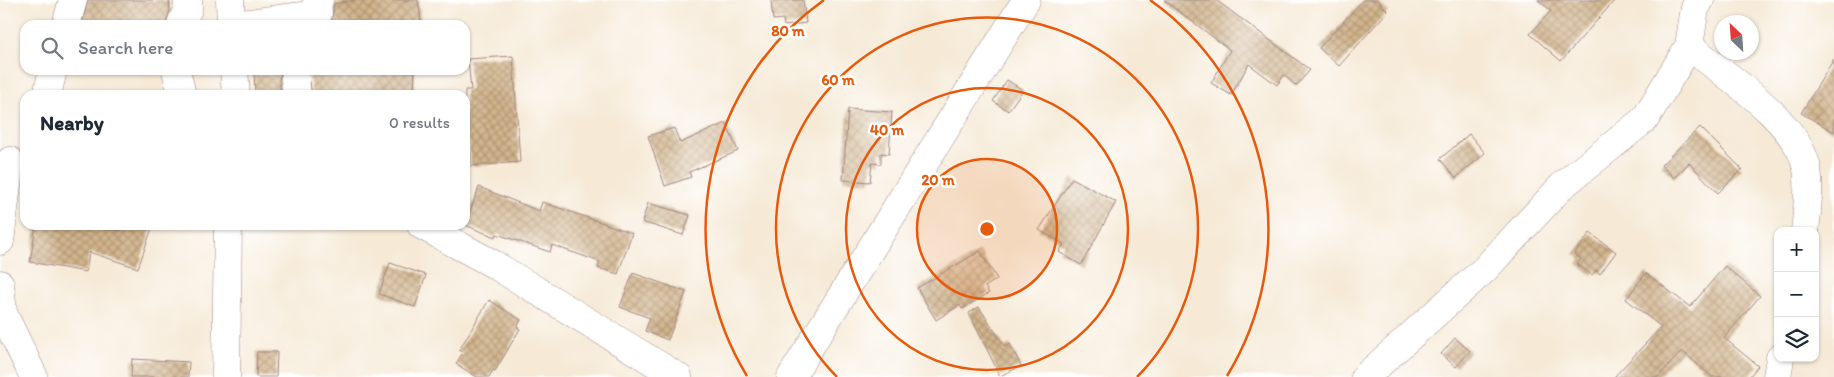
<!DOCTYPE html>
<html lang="en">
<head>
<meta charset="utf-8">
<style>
  body { margin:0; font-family:Itim,sans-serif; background:#f6f6f7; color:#1f2937 }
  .controls { position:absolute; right:15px; bottom:15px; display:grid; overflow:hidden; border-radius:10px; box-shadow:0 1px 4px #0004 }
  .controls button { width:45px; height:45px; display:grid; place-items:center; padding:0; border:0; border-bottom:1px solid #e0e1e3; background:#fff; color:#1f2937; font:25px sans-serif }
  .compass { position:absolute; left:1714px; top:15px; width:45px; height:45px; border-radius:50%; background:#fff; box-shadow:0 1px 4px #0004; rotate:335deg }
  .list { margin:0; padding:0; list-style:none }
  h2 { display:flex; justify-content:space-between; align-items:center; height:65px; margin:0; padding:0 20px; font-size:21px }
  h2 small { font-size:16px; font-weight:400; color:#747a83 }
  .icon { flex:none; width:28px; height:28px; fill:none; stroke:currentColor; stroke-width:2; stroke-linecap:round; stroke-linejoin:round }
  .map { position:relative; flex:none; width:1834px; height:377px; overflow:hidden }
  .search { position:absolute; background:#fff; box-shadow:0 1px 4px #0004; left:20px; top:20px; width:450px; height:55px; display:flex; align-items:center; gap:12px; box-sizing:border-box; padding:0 18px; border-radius:15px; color:#747a83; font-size:19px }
  .panel { position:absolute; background:#fff; box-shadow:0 1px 4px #0004; left:20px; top:90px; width:450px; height:140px; border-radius:15px }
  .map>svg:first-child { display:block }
  .building { fill:url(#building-cross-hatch) }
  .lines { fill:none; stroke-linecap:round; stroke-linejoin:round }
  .minor-casing { stroke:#a08481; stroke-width:29 }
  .minor { stroke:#fff; stroke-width:28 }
  .ring { fill:none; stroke:#e8590c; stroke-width:2.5 }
  .centre { fill:#e8590c; stroke:#fff; stroke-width:2.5 }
  .ring-label { font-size:15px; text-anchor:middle; font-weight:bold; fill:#e8590c; stroke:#fff; stroke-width:5; stroke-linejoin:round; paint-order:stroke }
</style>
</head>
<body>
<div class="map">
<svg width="1834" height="377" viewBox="0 0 1834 377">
  <defs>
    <pattern id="building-cross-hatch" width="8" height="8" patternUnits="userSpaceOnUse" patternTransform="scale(1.25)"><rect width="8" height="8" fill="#d2b58d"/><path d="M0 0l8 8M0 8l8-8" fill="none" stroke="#ac9373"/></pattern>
  </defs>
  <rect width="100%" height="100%" fill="#fff"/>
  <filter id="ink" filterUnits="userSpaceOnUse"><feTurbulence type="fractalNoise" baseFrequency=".02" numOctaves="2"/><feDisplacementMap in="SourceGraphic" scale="10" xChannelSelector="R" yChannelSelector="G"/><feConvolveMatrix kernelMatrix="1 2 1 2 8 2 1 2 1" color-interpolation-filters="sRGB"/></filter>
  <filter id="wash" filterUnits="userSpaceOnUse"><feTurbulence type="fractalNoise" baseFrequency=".0096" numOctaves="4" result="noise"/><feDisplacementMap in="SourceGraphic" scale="20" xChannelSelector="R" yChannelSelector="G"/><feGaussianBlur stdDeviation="1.12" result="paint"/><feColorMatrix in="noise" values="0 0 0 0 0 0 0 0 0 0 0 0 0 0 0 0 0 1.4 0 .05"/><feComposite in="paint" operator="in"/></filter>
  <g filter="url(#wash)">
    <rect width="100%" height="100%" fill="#f6ead7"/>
    <g id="blocks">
      <path class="building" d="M 88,0 L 169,0 L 170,10 L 165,25 L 82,25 Z
        M 355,0 L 418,0 L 421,21 L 403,25 L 331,25 L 334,4 Z
        M 771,0 L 803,0 L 806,23 L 784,26 L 783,19 L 773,20 Z
        M 1164,0 L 1216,0 L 1310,70 L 1296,86 L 1284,75 L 1277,85 L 1249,64 L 1231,95 L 1211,83 L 1230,50 Z
        M 1363,0 L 1377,0 L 1388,11 L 1339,66 L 1319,48 Z
        M 1538,0 L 1615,0 L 1561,61 L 1530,34 L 1551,11 Z
        M 513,56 L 520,162 L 471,166 L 469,138 L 465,139 L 465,90 L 471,90 L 468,59 Z
        M 1834,59 L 1834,132 L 1801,113 Z
        M 254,70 L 282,70 L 279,79 L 281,95 L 255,95 Z
        M 308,70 L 415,71 L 414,95 L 312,95 Z
        M 1007,80 L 1023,90 L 1008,111 L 993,101 Z
        M 848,109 L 892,112 L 889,154 L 881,153 L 881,164 L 872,163 L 870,182 L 843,180 Z
        M 726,123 L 738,151 L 689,172 L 691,177 L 665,186 L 648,136 L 674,128 L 680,143 Z
        M 1700,127 L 1742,169 L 1718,193 L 1689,163 L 1674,178 L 1661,165 Z
        M 1469,134 L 1485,153 L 1456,178 L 1440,159 Z
        M 1072,178 L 1116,202 L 1081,265 L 1059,252 L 1064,244 L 1039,230 Z
        M 479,187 L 539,211 L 542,202 L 632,233 L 618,274 L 598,268 L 600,262 L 552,245 L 550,252 L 497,234 L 495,237 L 465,225 Z
        M 648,203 L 690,215 L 683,235 L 642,222 Z
        M 36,225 L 86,225 L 121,231 L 123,225 L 153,225 L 138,268 L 89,252 L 86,272 L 30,262 Z
        M 1590,233 L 1616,252 L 1600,274 L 1596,270 L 1592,275 L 1577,264 L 1581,259 L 1574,254 Z
        M 980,251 L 997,279 L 985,287 L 989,293 L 962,309 L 960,305 L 936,320 L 917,288 Z
        M 390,263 L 426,275 L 415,307 L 379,294 Z
        M 1725,266 L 1760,296 L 1724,338 L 1758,366 L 1749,377 L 1712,377 L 1682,351 L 1658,377 L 1614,377 L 1661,327 L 1626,299 L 1646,273 L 1690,307 Z
        M 633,273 L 686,292 L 668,340 L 645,331 L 650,318 L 620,307 Z
        M 489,300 L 521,320 L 517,327 L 520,329 L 495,371 L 493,370 L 489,377 L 477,377 L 456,364 L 463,352 L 459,350 Z
        M 979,307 L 1005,347 L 1010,344 L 1021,366 L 1000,376 L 969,313 Z
        M 1455,338 L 1470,351 L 1456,367 L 1441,354 Z
        M 257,352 L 277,352 L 276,377 L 256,377 Z
        M 132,359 L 189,362 L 188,377 L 131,377 Z"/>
    </g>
  </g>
  <g filter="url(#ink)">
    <use href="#blocks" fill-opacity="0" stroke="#a08481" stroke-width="1"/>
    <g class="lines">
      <g class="minor-casing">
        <path id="minor" d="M 230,0 L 231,25
          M 181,24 L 188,9 L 188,0
          M 66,25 L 73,0
          M 234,25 L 318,14 L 317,2 L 319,0
          M 1689,46 L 1695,8 L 1700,0
          M 176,70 L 182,95
          M 234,70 L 236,95
          M 295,78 L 297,95
          M 47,95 L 53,70
          M 421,225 L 495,265 L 678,377
          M 0,241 L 10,161
          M 0,284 L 3,313 L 33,375
          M 226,377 L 228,225
          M 791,377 L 1026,0
          M 1365,377 L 1485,269 L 1563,185 L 1645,119 L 1689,46 C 1725,75 1798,121 1807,169 C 1810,185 1807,214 1805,231
          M 1777,377 L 1780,358"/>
      </g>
      <use href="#minor" class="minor"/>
    </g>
  </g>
  <circle cx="987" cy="229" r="70" fill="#e8590c" fill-opacity=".12"/>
  <g class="ring">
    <circle cx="987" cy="229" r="70"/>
    <circle cx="987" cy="229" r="141"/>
    <path d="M837 377A211 211 0 1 1 1137 377"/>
    <path d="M747 376A281 281 0 0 1 824 0M1150 0A281 281 0 0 1 1227 376"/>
  </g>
  <circle cx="987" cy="229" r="8" class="centre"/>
  <g class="ring-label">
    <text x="788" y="36">80 m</text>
    <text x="838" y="85">60 m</text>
    <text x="887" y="135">40 m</text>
    <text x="938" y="185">20 m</text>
  </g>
</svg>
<div class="controls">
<button>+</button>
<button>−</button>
<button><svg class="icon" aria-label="layers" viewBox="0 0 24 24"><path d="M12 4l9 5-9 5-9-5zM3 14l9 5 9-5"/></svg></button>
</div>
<svg class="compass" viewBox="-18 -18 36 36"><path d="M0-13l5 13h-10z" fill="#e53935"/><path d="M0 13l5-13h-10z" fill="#747a83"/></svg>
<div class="search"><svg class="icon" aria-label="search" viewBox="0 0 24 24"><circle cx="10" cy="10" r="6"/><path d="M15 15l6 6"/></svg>Search here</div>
<section class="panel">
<h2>Nearby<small>0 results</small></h2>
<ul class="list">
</ul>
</section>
</div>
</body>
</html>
